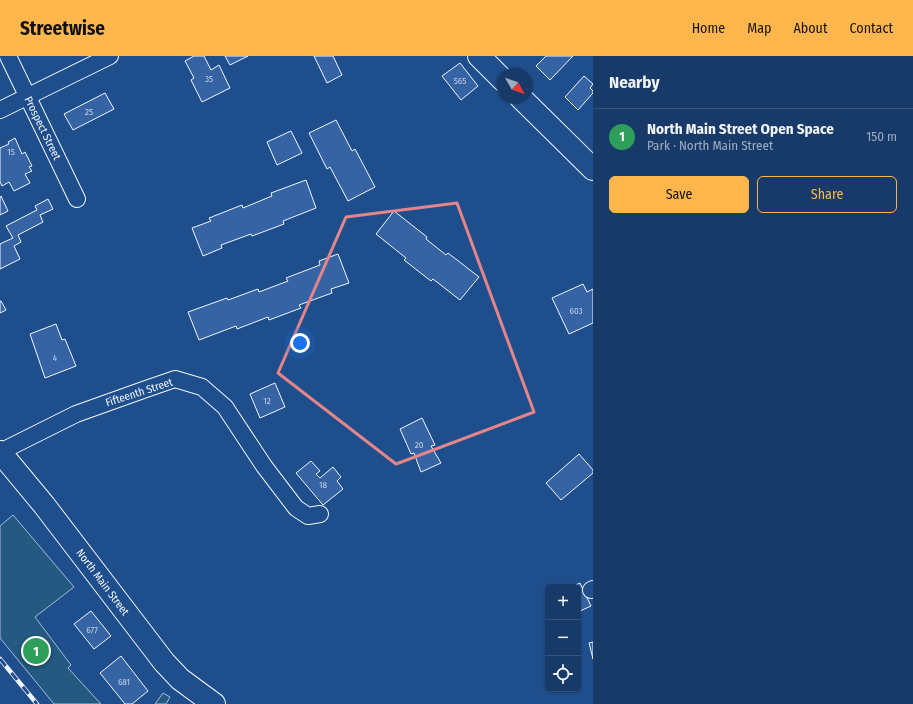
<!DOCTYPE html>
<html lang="en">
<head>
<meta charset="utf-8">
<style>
  body { margin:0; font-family:"Fira Sans Condensed",sans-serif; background:#20416f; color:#f1f3f6 }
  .controls { position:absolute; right:12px; bottom:12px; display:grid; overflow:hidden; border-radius:6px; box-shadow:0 1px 3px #0004 }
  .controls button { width:36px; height:36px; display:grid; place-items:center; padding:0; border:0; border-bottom:1px solid #36547d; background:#173a69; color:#f1f3f6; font:20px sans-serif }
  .compass { position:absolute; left:497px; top:12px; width:36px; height:36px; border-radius:50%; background:#173a69; box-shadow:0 1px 3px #0004; rotate:130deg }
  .you { position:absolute; left:300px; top:287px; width:14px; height:14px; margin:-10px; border:3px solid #fff; border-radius:50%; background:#1a73e8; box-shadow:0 0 0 6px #1a73e833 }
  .badge { display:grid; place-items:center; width:26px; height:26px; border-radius:50%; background:#ffb74d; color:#fff; font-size:13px; font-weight:700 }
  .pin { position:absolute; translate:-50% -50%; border:2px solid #fff; box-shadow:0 1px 4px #0006 }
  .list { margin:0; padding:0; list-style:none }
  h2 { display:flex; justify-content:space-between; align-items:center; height:52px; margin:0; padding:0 16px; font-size:17px }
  h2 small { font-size:13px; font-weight:400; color:#9eadc0 }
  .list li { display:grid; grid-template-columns:26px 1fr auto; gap:12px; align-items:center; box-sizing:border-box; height:56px; padding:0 16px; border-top:1px solid #36547d }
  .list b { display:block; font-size:15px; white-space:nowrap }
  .list p { margin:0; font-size:13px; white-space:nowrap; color:#9eadc0 }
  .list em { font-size:13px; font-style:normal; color:#9eadc0 }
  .actions { display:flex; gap:8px; padding:12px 16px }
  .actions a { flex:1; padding:9px 0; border:1px solid #ffb74d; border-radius:6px; text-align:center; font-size:14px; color:#ffb74d }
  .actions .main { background:#ffb74d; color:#111 }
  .icon { flex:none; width:22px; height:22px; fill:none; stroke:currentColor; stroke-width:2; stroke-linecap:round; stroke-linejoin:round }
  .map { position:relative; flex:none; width:593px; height:648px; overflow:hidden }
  header { display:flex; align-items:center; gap:24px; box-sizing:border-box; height:56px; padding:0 20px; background:#ffb74d; color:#111 }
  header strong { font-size:19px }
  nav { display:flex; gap:22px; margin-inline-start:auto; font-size:14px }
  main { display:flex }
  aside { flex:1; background:#173a69 }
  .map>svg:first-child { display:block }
  .green { fill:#245a82; stroke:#a8bbd7 }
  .building { fill:#3563a3; stroke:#f2f6ff }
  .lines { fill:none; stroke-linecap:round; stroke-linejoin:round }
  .street-casing { stroke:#f2f6ff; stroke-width:18 }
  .secondary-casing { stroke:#f2f6ff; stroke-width:24 }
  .street { stroke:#1f4e8c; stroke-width:16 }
  .secondary { stroke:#1f4e8c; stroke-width:22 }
  .rail-casing { stroke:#f2f6ff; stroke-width:4.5 }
  .rail { stroke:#1f4e8c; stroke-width:3; stroke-dasharray:9; stroke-linecap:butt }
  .marked { fill:none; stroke:#e38589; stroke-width:3; stroke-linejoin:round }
  .labels { text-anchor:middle; stroke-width:3; stroke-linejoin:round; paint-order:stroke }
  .number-label { font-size:9px; fill:#c3d1e8 }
  .street-label { font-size:11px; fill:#f2f6ff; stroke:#1f4e8c }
</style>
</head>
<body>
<header>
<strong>Streetwise</strong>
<nav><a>Home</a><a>Map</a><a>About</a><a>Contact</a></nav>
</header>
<main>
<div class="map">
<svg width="593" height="648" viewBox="0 0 593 648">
  <rect width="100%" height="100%" fill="#1f4e8c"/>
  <path class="green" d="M 13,459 L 74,531 L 35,561 L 71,609 L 68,612 L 101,648 L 54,648 L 0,582 L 0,470 Z
    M 163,637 L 170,641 L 166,648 L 155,648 Z"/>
  <path class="building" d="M 194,0 L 204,0 L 211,14 L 219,9 L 230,32 L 202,46 L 191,24 L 194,22 L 185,5 Z
    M 225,0 L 248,0 L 230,9 Z
    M 314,0 L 333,0 L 342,19 L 327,27 Z
    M 546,0 L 573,0 L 550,24 L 536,10 Z
    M 460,7 L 478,30 L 461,44 L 442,20 Z
    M 584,20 L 593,28 L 590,32 L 593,35 L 593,37 L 578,54 L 565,41 Z
    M 105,37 L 114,53 L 73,74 L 64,58 Z
    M 336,64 L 352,95 L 355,93 L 375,131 L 348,145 L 330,111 L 327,113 L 309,77 Z
    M 291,75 L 302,97 L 277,109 L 267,86 Z
    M 15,82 L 22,98 L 25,96 L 32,110 L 29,111 L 32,115 L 25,118 L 30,127 L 14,135 L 9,126 L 2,130 L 0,126 L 0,92 L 9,88 L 8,86 Z
    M 306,124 L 316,152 L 283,165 L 284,168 L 252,180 L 251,178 L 221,189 L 222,192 L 203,200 L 192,172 L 211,165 L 209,162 L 242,149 L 243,152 L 272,140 L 271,137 Z
    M 1,140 L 8,155 L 0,159 L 0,141 Z
    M 48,143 L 53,153 L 40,159 L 43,166 L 18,179 L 21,186 L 14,190 L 20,203 L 0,213 L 0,188 L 13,182 L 6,170 L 37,154 L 35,150 Z
    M 394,155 L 427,181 L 426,183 L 446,199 L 448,197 L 479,221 L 460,244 L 433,223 L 431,225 L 404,204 L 406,202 L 376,178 Z
    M 338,198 L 349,227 L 331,233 L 332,237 L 299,249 L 301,252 L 269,264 L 268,261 L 237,273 L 236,270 L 199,284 L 188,256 L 227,242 L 228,244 L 258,233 L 259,236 L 288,225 L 286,222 L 320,209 L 319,205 Z
    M 583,228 L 587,236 L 593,233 L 593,267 L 569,278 L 552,242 Z
    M 0,245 L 1,245 L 6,254 L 0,257 Z
    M 56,268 L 62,284 L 65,283 L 76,310 L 45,322 L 30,278 Z
    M 275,327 L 285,351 L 260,362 L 250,338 Z
    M 422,362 L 435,389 L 431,390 L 441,407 L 421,416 L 414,397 L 411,398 L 400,373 Z
    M 579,398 L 593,414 L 593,417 L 561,444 L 546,427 Z
    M 311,405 L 320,415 L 316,418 L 320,422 L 333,411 L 341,421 L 337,425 L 343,433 L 323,449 L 296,417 Z
    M 580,527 L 591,550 L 578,556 L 578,531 L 571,531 Z
    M 91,555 L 111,580 L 94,593 L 74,568 Z
    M 593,586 L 593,603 L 589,587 Z
    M 121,600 L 148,635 L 132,648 L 125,648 L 100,617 Z"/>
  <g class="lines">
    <g class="street-casing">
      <path id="street" d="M 8,0 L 77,143
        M 0,54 L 110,0
        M 0,396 L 76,358 L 146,333 L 175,323 L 202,331 L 225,351 L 264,410 L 296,452 L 308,460 L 320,458
        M 591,534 L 593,533"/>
    </g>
    <g class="secondary-casing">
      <path id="secondary" d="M 479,0 L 503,24
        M 521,42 L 593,113
        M 0,396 L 44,449 L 164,606 L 180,623 L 214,648"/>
    </g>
    <use href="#street" class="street"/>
    <use href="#secondary" class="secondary"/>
    <g class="rail-casing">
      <path id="rail" d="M 0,603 L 37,648"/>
    </g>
    <use href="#rail" class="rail"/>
  </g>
  <path class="marked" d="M 457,147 L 534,356 L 396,408 L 278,317 L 346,161 Z"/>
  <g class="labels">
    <g class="number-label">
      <text x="209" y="26">35</text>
      <text x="460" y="28">565</text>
      <text x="89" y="59">25</text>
      <text x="11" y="99">15</text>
      <text x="576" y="258">603</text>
      <text x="55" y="305">4</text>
      <text x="267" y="348">12</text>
      <text x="419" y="392">20</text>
      <text x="323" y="432">18</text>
      <text x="92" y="577">677</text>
      <text x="124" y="629">681</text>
    </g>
    <g class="street-label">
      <text transform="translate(43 72) rotate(64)" y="4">Prospect Street</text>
      <text transform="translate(139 336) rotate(-18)" y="4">Fifteenth Street</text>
      <text transform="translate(103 526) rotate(53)" y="4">North Main Street</text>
    </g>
  </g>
</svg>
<div class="controls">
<button>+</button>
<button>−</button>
<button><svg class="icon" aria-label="locate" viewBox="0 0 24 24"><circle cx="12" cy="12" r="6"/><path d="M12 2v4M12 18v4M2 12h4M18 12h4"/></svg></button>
</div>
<svg class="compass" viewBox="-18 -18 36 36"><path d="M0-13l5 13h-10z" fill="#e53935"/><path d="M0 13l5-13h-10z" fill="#9eadc0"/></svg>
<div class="you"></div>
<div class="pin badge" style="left:36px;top:595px;background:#2e9e5b">1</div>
</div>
<aside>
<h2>Nearby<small></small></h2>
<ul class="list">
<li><span class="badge" style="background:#2e9e5b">1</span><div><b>North Main Street Open Space</b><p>Park · North Main Street</p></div><em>150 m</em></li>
</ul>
<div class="actions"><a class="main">Save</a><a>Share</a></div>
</aside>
</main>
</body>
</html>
